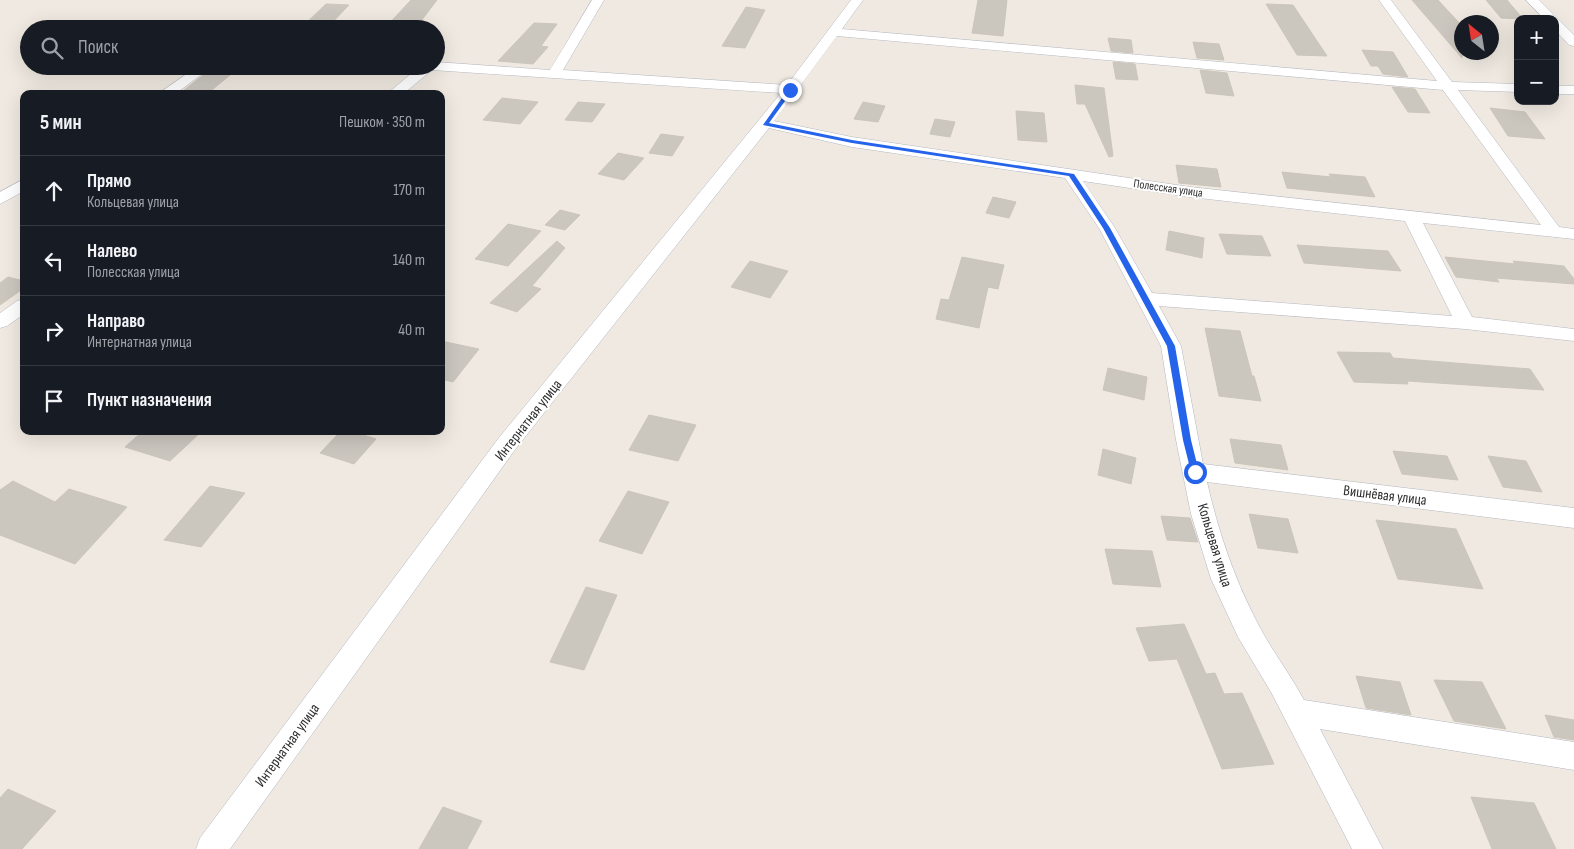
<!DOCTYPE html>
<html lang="ru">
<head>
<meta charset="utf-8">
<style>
  body { margin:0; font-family:"Sofia Sans Condensed",sans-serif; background:#242831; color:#f1f3f6 }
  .controls { position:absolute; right:15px; top:15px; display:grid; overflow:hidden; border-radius:10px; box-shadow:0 5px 20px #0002 }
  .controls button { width:45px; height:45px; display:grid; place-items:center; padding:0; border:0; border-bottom:1px solid #363941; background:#171b24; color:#f1f3f6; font:25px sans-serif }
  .compass { position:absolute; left:1454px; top:15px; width:45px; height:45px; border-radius:50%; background:#171b24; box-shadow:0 5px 20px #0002; rotate:330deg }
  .stop { position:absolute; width:15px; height:15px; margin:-11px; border:4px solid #2563eb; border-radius:50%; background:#fff }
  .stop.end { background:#2563eb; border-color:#fff; box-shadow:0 1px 5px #0008 }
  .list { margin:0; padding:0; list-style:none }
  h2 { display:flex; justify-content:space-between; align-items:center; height:65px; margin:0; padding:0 20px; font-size:21px }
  h2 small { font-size:16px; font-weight:400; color:#9ea1a6 }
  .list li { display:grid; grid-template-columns:32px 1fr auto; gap:15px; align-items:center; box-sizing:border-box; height:70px; padding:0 20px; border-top:1px solid #363941 }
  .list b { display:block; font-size:19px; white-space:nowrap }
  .list p { margin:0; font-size:16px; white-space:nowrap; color:#9ea1a6 }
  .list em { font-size:16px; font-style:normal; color:#9ea1a6 }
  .icon { flex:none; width:28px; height:28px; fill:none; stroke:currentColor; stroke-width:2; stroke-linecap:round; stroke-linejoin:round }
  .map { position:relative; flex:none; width:1574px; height:849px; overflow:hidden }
  .search { position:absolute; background:#171b24; box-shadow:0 5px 20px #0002; left:20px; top:20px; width:425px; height:55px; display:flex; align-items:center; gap:12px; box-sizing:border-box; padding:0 18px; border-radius:28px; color:#9ea1a6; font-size:19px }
  .panel { position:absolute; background:#171b24; box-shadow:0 5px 20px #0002; left:20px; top:90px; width:425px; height:345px; border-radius:10px }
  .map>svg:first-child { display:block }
  .building { fill:#cbc7bf; stroke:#cbc5ba }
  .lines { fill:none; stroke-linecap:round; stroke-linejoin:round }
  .street-casing { stroke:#b4b7c1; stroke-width:1 }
  .street { fill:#fff; fill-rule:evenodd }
  .route { fill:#2563eb }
  .labels { text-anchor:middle; stroke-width:4; stroke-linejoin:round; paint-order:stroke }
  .far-street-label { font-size:12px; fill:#2e2e2e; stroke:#fff }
  .street-label { font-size:15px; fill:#2e2e2e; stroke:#fff }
</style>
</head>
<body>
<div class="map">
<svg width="1574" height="849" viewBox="0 0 1574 849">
  <rect width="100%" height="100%" fill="#efe9e1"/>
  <path class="building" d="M 411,0 L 437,0 L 415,29 L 384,29 Z
    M 978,0 L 1007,0 L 1003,36 L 972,33 Z
    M 1412,0 L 1438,0 L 1462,26 L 1462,58 Z
    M 1486,0 L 1507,0 L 1523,19 L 1501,18 Z
    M 326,4 L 349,5 L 326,29 L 300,29 Z
    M 1266,4 L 1293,5 L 1327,56 L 1297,55 Z
    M 746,7 L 765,10 L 745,48 L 722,46 Z
    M 534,23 L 557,24 L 541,46 L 548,47 L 533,64 L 498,61 Z
    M 1108,38 L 1131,40 L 1133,53 L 1111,51 Z
    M 1193,42 L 1219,44 L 1224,60 L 1197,58 Z
    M 1362,50 L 1393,52 L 1408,77 L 1383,74 L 1378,66 L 1371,66 Z
    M 1113,62 L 1135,64 L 1138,80 L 1116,79 Z
    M 215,66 L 241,66 L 207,94 L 179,94 Z
    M 1200,70 L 1227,73 L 1234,96 L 1206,93 Z
    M 1075,85 L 1104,88 L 1113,156 L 1109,157 L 1085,104 L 1077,104 Z
    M 1392,87 L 1415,89 L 1430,113 L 1408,112 Z
    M 502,98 L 538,102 L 520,124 L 483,120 Z
    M 578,102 L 605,104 L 592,122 L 565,120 Z
    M 863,102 L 885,106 L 878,122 L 854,119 Z
    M 1490,108 L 1525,112 L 1545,139 L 1508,136 Z
    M 1016,111 L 1044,113 L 1047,142 L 1018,140 Z
    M 935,119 L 955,122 L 950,137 L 930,134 Z
    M 661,134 L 684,137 L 672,156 L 649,153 Z
    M 618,153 L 644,158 L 624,180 L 598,174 Z
    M 1176,165 L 1217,169 L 1221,187 L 1179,183 Z
    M 1282,172 L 1331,177 L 1329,174 L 1365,177 L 1375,197 L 1287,188 Z
    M 993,197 L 1016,202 L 1009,218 L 986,213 Z
    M 560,210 L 580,215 L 565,230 L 545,225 Z
    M 508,224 L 541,231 L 508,266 L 475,259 Z
    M 1169,231 L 1204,238 L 1202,258 L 1166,250 Z
    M 1219,234 L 1262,236 L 1271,256 L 1227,254 Z
    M 557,241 L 565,248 L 532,286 L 541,289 L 517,312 L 490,303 Z
    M 1297,245 L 1388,251 L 1401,271 L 1304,263 Z
    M 962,257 L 1004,265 L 998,289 L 988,287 L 979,328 L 936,319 L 941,299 L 949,300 Z
    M 1445,257 L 1515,264 L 1513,261 L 1564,266 L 1574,279 L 1574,284 L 1496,278 L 1499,282 L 1456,277 Z
    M 750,261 L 788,271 L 770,298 L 731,287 Z
    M 8,277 L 24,281 L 24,288 L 0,305 L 0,283 Z
    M 1205,328 L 1240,331 L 1252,376 L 1254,376 L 1261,401 L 1219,396 Z
    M 441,341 L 479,349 L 453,382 L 441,379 Z
    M 1337,352 L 1390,353 L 1393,358 L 1530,369 L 1544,390 L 1407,381 L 1408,384 L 1354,382 Z
    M 1108,368 L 1147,377 L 1144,400 L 1103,390 Z
    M 649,415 L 696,425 L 678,461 L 629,450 Z
    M 143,431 L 202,431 L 170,461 L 125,447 Z
    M 341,431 L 351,431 L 376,439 L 354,464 L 320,453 Z
    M 1230,439 L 1281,445 L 1288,470 L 1235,463 Z
    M 1103,449 L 1136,458 L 1131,484 L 1098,475 Z
    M 1393,451 L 1447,456 L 1458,480 L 1402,474 Z
    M 1488,456 L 1526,461 L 1542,492 L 1503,487 Z
    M 13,481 L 55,502 L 69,489 L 127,507 L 75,564 L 0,535 L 0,490 Z
    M 210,486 L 245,493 L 201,547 L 164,540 Z
    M 628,491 L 669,502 L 642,554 L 599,541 Z
    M 1249,514 L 1288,519 L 1298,553 L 1258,548 Z
    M 1161,516 L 1190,518 L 1198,542 L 1167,540 Z
    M 1376,520 L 1456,529 L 1483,589 L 1398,579 Z
    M 1105,549 L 1152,551 L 1161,587 L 1113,584 Z
    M 586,587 L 617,595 L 584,670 L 550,662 Z
    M 1184,624 L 1206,674 L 1215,673 L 1224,694 L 1242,693 L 1274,764 L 1222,769 L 1177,659 L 1149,661 L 1136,628 Z
    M 1356,676 L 1400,682 L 1411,715 L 1366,708 Z
    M 1434,680 L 1482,682 L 1506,729 L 1454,721 Z
    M 1545,715 L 1574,720 L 1574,740 L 1554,737 Z
    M 8,789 L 56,811 L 22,849 L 0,849 L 0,798 Z
    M 1471,797 L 1534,803 L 1556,849 L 1492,849 Z
    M 443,807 L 482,821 L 467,849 L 419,849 Z"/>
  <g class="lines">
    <g class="street-casing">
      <path id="street" d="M 592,0 L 604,0 L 563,70 L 787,85 L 851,0 L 863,0 L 842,29 L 1437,81 L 1379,0 L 1391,0 L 1452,82 L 1518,84 L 1518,92 L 1458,90 L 1559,227 L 1574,229 L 1574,239 L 1423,223 L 1472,317 L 1574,329 L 1574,341 L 1465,329 L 1159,306 L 1181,346 L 1203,464 L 1574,508 L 1574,528 L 1207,482 C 1218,530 1233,575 1255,618 C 1269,647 1289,672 1304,700 L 1574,742 L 1574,770 L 1320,729 L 1383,849 L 1352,849 L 1271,692 L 1238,637 L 1211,579 L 1191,514 L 1176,440 L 1161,346 L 1099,228 L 1065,178 L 852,147 L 769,128 L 514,451 L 230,849 L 196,849 L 200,838 L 498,439 L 781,93 L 432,70 L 403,94 L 387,94 L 420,66 L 436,66 L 436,62 L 550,70 ZM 837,36 L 1443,90 L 1541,225 L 1190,187 L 852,137 L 774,121 ZM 1083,181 L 1190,197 L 1405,221 L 1452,316 L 1152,293 L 1115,228 Z
        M 1526,0 L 1539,0 L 1574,35 L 1574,46 L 1569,45 L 1555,30 L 1555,19 L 1544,19 Z
        M 198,66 L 213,66 L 175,94 L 158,94 Z
        M 1555,86 L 1574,86 L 1574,94 L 1555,94 Z
        M 24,179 L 24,191 L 0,204 L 0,192 Z
        M 24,299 L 24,314 L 7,326 L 0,328 L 0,313 L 17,301 Z"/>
    </g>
    <use href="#street" class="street"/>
  </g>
  <path class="route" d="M 789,88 L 793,90 L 769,123 L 852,140 L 1074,174 L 1110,228 L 1175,346 L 1191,440 L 1199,472 L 1198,475 L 1195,476 L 1191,472 L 1183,440 L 1167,346 L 1103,228 L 1069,176 L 852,143 L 763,125 Z"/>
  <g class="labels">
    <g class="far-street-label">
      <text transform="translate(1168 188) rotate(8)" y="4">Полесская улица</text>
    </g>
    <g class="street-label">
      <text transform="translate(528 420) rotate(-52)" y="5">Интернатная улица</text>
      <text transform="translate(1385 495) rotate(7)" y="5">Вишнёвая улица</text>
      <text transform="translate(1215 545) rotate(73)" y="5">Кольцевая улица</text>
      <text transform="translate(287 745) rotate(-54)" y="5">Интернатная улица</text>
    </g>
  </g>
</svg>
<div class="controls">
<button>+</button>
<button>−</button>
</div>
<svg class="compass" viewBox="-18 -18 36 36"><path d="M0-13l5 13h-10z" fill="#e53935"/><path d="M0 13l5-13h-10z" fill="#9ea1a6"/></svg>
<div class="stop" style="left:1195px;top:472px"></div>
<div class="stop end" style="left:790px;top:90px"></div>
<div class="search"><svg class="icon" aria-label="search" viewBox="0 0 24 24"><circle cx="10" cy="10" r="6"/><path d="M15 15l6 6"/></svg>Поиск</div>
<section class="panel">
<h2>5 мин<small>Пешком · 350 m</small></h2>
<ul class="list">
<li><svg class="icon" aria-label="ahead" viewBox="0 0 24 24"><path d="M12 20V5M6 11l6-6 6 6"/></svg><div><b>Прямо</b><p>Кольцевая улица</p></div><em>170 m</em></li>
<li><svg class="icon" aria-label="left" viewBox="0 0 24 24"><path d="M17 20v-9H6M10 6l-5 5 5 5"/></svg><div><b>Налево</b><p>Полесская улица</p></div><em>140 m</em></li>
<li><svg class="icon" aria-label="right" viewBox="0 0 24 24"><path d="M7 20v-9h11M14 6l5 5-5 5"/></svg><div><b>Направо</b><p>Интернатная улица</p></div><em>40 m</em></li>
<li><svg class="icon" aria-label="arrive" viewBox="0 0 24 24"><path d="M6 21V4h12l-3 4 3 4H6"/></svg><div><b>Пункт назначения</b></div></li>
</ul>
</section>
</div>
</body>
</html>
